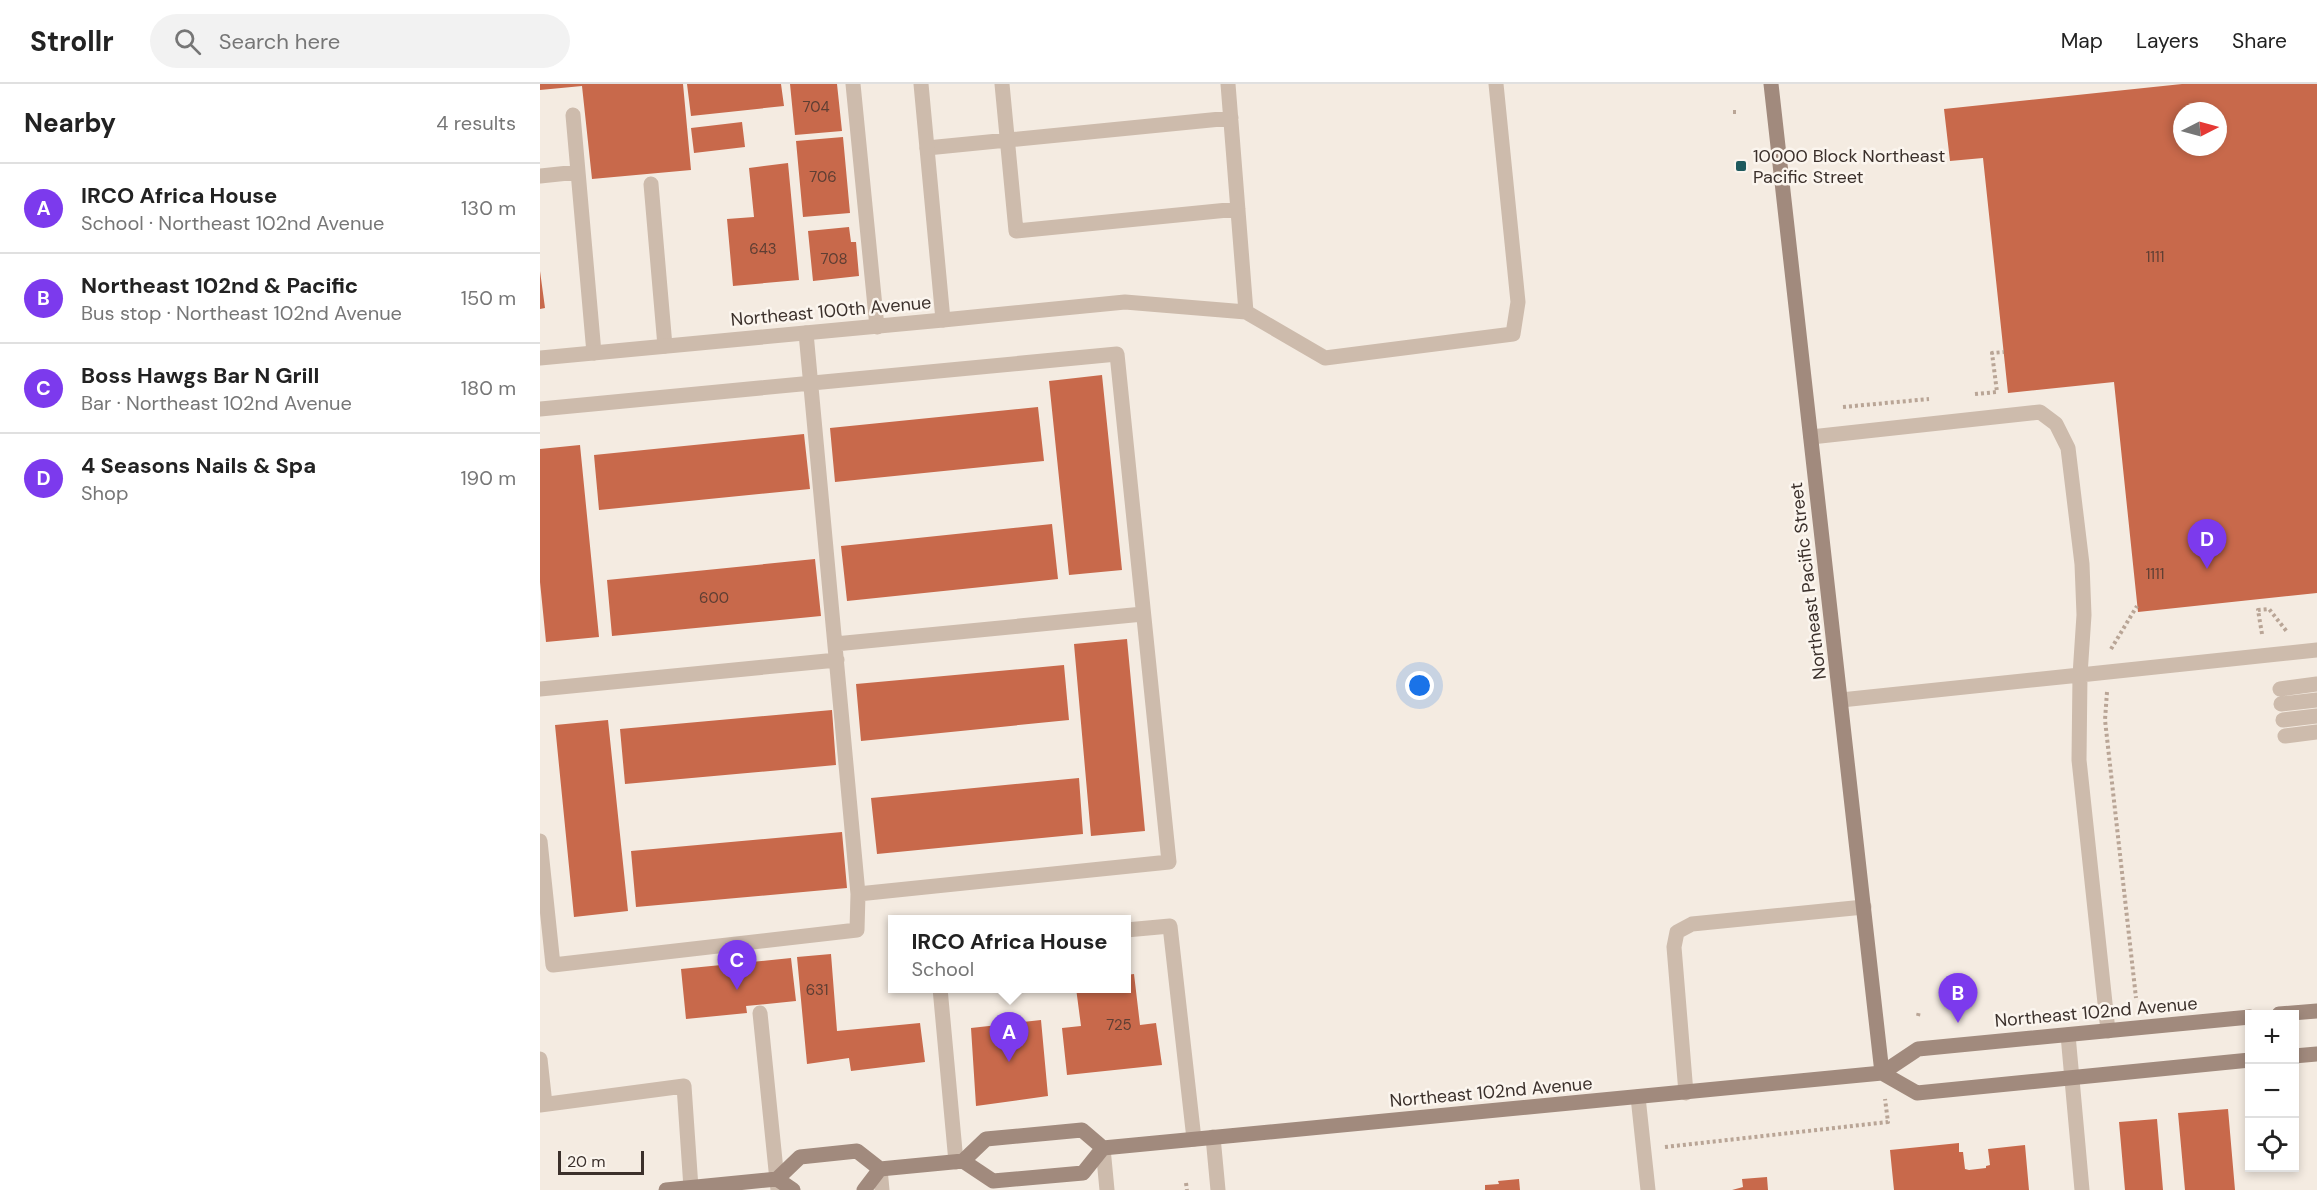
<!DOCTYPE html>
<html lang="en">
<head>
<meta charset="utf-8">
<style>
  body { margin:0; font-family:"DM Sans",sans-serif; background:#f2f2f2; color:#222 }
  .controls { position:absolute; right:18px; bottom:18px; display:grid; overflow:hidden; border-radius:0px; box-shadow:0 3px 9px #0003 }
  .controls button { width:54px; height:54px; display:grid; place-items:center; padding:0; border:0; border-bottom:2px solid #e0e0e0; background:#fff; color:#222; font:30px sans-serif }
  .compass { position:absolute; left:1633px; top:18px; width:54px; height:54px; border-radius:50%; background:#fff; box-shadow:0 3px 9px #0003; rotate:84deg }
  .scale { position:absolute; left:18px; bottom:15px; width:86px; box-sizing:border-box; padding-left:6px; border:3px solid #3b302b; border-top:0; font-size:16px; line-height:21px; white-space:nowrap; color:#3b302b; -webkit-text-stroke:4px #fbf5ee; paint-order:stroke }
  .you { position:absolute; left:880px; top:602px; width:21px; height:21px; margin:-15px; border:4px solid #fff; border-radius:50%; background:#1a73e8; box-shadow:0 0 0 9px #1a73e833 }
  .badge { display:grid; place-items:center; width:39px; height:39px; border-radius:50%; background:#7c3aed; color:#fff; font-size:20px; font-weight:700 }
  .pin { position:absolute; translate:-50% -50px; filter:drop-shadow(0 2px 3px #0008) }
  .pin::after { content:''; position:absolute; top:32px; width:21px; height:18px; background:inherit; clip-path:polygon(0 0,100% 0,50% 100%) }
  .popup { position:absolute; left:348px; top:831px; width:243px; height:78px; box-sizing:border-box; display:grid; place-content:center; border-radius:0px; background:#fff; filter:drop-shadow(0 2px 4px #0005); font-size:20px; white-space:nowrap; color:#767676 }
  .popup b { font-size:22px; color:#222 }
  .popup::after { content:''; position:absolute; left:50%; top:100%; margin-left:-12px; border:12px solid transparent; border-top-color:#fff }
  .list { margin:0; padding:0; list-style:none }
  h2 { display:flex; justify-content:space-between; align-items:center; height:78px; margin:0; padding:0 24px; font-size:26px }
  h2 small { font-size:20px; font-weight:400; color:#767676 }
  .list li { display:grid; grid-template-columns:39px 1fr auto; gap:18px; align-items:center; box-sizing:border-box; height:90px; padding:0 24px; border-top:2px solid #e0e0e0 }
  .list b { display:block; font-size:22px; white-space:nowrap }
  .list p { margin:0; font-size:20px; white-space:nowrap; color:#767676 }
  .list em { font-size:20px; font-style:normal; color:#767676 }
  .icon { flex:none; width:33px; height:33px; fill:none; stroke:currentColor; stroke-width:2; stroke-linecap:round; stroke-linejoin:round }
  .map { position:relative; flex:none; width:1777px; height:1106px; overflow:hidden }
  header { display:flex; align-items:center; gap:36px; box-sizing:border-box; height:84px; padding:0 30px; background:#fff; border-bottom:2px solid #e0e0e0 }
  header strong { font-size:28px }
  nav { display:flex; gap:33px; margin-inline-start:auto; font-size:21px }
  .search { width:420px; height:54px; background:#f2f2f2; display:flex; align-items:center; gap:15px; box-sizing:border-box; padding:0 21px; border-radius:33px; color:#767676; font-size:22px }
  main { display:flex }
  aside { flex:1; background:#fff }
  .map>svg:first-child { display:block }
  .building { fill:#c8694b; fill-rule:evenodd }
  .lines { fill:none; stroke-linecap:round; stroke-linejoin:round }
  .path { stroke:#b9a596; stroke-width:4; stroke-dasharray:3 3; stroke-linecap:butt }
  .lane { stroke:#cdbbac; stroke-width:15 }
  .street { stroke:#cdbbac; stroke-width:15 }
  .secondary { stroke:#a18a7d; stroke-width:15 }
  .poi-dot { fill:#1f5a5e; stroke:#fbf5ee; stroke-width:2 }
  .labels { text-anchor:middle; stroke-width:5; stroke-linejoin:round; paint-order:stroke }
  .number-label { font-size:15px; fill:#5e3e33 }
  .poi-label { font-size:18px; fill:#3b302b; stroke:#fbf5ee; text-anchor:start }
  .street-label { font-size:18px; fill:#3b302b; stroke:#fbf5ee }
</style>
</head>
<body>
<header>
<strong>Strollr</strong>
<div class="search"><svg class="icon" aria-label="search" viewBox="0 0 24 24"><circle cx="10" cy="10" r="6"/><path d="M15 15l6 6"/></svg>Search here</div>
<nav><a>Map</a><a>Layers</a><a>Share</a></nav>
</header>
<main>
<aside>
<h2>Nearby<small>4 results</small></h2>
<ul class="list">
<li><span class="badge">A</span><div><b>IRCO Africa House</b><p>School · Northeast 102nd Avenue</p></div><em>130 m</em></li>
<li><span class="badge">B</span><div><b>Northeast 102nd &amp; Pacific</b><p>Bus stop · Northeast 102nd Avenue</p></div><em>150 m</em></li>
<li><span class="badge">C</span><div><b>Boss Hawgs Bar N Grill</b><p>Bar · Northeast 102nd Avenue</p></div><em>180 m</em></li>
<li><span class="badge">D</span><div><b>4 Seasons Nails &amp; Spa</b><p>Shop</p></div><em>190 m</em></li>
</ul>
</aside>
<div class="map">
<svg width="1777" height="1106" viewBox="0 0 1777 1106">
  <rect width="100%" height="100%" fill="#f4ebe1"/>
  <path class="building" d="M 0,0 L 143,0 L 151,86 L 52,95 L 42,2 L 0,6 Z
    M 147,0 L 241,0 L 244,22 L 151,32 Z
    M 250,0 L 297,0 L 302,47 L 255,51 Z
    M 1642,0 L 1777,0 L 1777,509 L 1598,528 L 1574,298 L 1468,309 L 1443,74 L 1410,77 L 1404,25 ZM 1642,27 L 1678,27 L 1678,63 L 1642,63 Z
    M 202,38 L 205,63 L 154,69 L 151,44 Z
    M 303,53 L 310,129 L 263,133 L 256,57 Z
    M 248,79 L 259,196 L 193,202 L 187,135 L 214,133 L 209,84 Z
    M 309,143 L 311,158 L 316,158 L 319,192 L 273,197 L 268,147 Z
    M 0,187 L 5,224 L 0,225 Z
    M 562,291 L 582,486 L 529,491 L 509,297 Z
    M 498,323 L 504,377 L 295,398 L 290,344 Z
    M 264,350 L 270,405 L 59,426 L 54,371 Z
    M 40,361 L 59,553 L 6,558 L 0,498 L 0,365 Z
    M 512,440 L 518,495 L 307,517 L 301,462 Z
    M 275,475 L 281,532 L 72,552 L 67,496 Z
    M 587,555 L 605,747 L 551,752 L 534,560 Z
    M 524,581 L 529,636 L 321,657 L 316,600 Z
    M 292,626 L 296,681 L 85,700 L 80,645 Z
    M 68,636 L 88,827 L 34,833 L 15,641 Z
    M 539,694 L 543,750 L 337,770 L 331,714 Z
    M 302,748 L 307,804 L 96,823 L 91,767 Z
    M 291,870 L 297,947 L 380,939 L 385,978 L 311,987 L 309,974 L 267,980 L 257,873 Z
    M 251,874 L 256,917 L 206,922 L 207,929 L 146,935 L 141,885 Z
    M 594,890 L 600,941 L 616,939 L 622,981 L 527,991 L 522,944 L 541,942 L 536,904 L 586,904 L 586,891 Z
    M 501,936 L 508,1012 L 436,1022 L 431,944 Z
    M 1688,1025 L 1695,1106 L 1645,1106 L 1638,1029 Z
    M 1617,1035 L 1623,1106 L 1585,1106 L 1579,1038 Z
    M 1419,1059 L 1419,1068 L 1423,1068 L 1425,1085 L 1429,1086 L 1446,1084 L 1446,1082 L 1450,1081 L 1448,1065 L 1485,1061 L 1489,1106 L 1354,1106 L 1350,1066 Z
    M 1227,1093 L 1228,1106 L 1192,1106 L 1203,1103 L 1202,1095 Z
    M 979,1095 L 980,1106 L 945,1106 L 945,1101 L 959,1100 L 958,1097 Z"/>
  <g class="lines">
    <path class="path" d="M 1193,28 L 1197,28
      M 1435,310 L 1457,308 L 1452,269 L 1464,268
      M 1303,323 L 1389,315
      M 1722,550 L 1718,526 L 1729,525 L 1748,549
      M 1571,565 L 1597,522
      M 1567,608 L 1565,636 L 1596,914
      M 1378,932 L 1379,927
      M 1125,1063 L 1348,1038 L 1345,1015
      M 646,1099 L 647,1106"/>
    <path class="lane" d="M 313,0 L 337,243
      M 462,0 L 476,147 L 698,125
      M 688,0 L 706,228 L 785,274 L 973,250 L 978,218 L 956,0
      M 33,31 L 54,269
      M 387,64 L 691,34
      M 0,92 L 38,88
      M 111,100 L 125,262
      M 403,236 L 585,218 L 706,228
      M 266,249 L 318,810
      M 0,325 L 577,270 L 629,778 L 318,810 L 317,846 L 13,881 L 0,757
      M 1271,353 L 1500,328 L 1516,340 L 1528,364 L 1542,480 L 1544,531 L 1540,591 L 1301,616
      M 295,560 L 603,530
      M 0,605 L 297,576
      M 1740,605 L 1777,600
      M 1741,620 L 1777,616
      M 1743,636 L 1777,632
      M 1745,652 L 1777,648
      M 586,846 L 630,842 L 654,1055
      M 400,904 L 416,1078
      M 220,929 L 238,1106
      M 1568,947 L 1539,676 L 1540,591 L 1777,566
      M 0,975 L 5,1020
      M 1146,1009 L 1134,863 L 1137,848 L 1152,840 L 1324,823
      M 0,1021 L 144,1002 L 151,1104
      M 563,1064 L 567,1106
      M 340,1085 L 342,1106"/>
    <path class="street" d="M 0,274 L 403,236 L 381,0
      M 1528,951 L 1542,1106
      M 1098,1013 L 1108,1106
      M 673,1053 L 678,1106"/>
    <path class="secondary" d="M 1231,0 L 1342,989
      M 1739,930 L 1777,927
      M 1754,972 L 1777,970
      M 1342,989 L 1377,1009 L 1710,976
      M 423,1077 L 446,1055 L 542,1046 L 563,1064
      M 237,1095 L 253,1106
      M 126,1106 L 237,1095 L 260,1073 L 317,1067 L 340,1085 L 423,1077 L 453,1097 L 543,1089 L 563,1064 L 1342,989 L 1378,965 L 1710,933
      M 324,1106 L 340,1085"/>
  </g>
  <rect class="poi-dot" x="1195" y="76" width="12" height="12" rx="3"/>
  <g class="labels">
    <g class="number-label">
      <text x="276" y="28">704</text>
      <text x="283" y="98">706</text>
      <text x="223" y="170">643</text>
      <text x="1615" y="178">1111</text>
      <text x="294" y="180">708</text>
      <text x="1615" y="495">1111</text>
      <text x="174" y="519">600</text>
      <text x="277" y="911">631</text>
      <text x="579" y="946">725</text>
    </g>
    <g class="poi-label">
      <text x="1213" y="78">10000 Block Northeast<tspan x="1213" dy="21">Pacific Street</tspan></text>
    </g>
    <g class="street-label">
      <text transform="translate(291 227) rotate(-5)" y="6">Northeast 100th Avenue</text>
      <text transform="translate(1268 497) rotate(-97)" y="6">Northeast Pacific Street</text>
      <text transform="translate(1556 928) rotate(-5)" y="6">Northeast 102nd Avenue</text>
      <text transform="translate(951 1008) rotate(-5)" y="6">Northeast 102nd Avenue</text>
    </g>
  </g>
</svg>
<div class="controls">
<button>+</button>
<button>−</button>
<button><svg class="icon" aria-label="locate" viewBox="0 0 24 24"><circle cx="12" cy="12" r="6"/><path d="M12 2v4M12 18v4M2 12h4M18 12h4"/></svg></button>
</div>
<svg class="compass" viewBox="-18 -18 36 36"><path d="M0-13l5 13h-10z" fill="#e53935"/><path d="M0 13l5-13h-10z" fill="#767676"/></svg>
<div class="scale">20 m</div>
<div class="you"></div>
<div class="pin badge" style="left:469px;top:978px">A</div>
<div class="popup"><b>IRCO Africa House</b>School</div>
<div class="pin badge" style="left:1418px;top:939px">B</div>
<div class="pin badge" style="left:197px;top:906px">C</div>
<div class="pin badge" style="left:1667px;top:485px">D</div>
</div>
</main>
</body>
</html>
